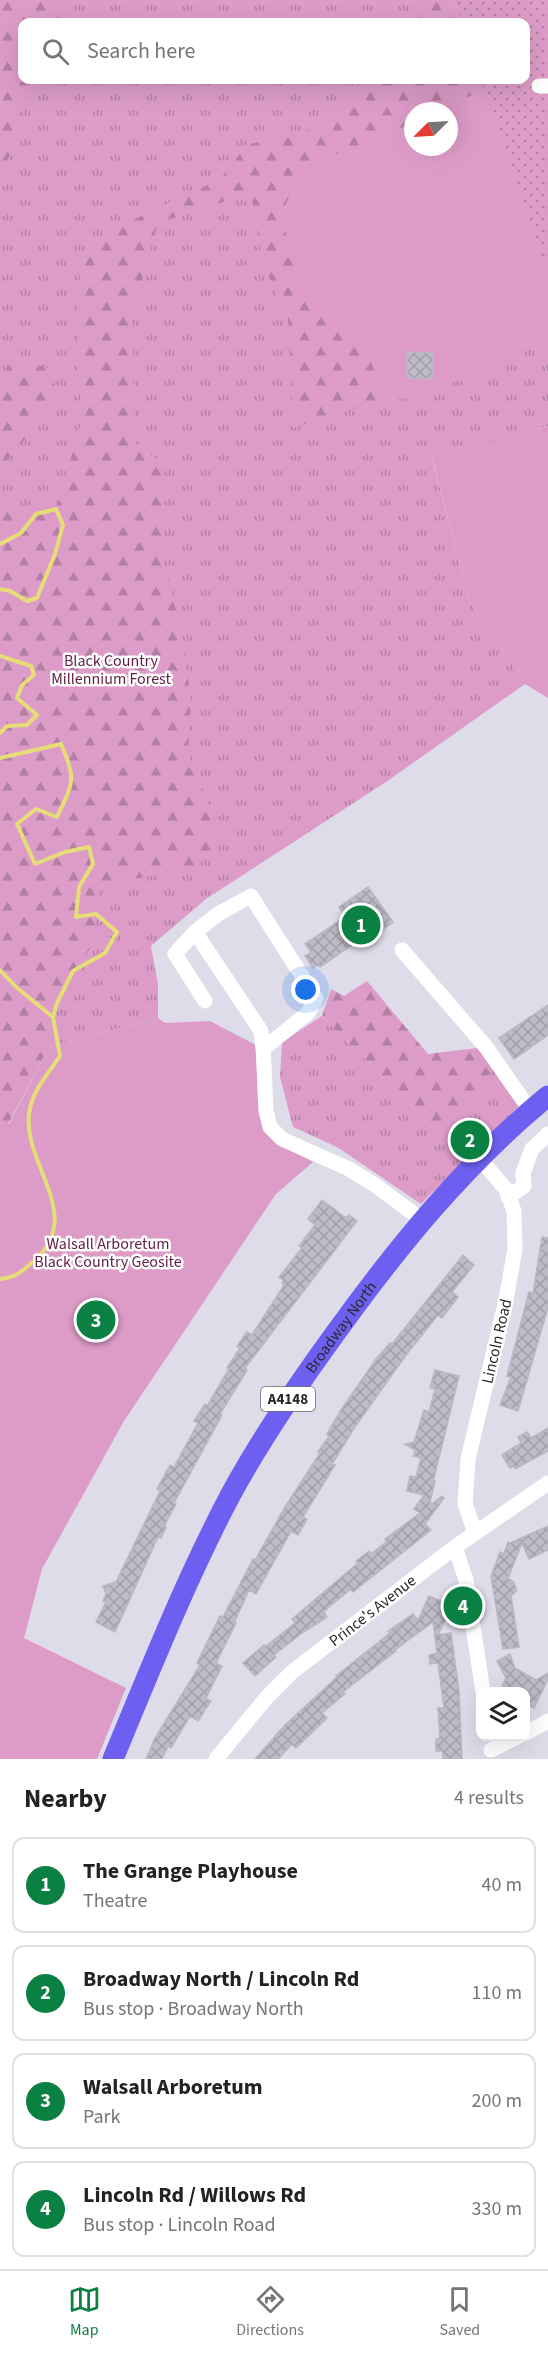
<!DOCTYPE html>
<html lang="en">
<head>
<meta charset="utf-8">
<style>
  body { margin:0; font-family:"Source Sans 3",sans-serif; background:#f6f6f6; color:#222 }
  .controls { position:absolute; right:18px; bottom:18px; display:grid; overflow:hidden; border-radius:12px; box-shadow:0 6px 24px #0002 }
  .controls button { width:54px; height:54px; display:grid; place-items:center; padding:0; border:0; border-bottom:2px solid #e0e0e0; background:#fff; color:#222; font:30px sans-serif }
  .compass { position:absolute; left:404px; top:102px; width:54px; height:54px; border-radius:50%; background:#fff; box-shadow:0 6px 24px #0002; rotate:246deg }
  .you { position:absolute; left:306px; top:990px; width:21px; height:21px; margin:-15px; border:4px solid #fff; border-radius:50%; background:#1a73e8; box-shadow:0 0 0 9px #1a73e833 }
  .badge { display:grid; place-items:center; width:39px; height:39px; border-radius:50%; background:#0b8043; color:#fff; font-size:20px; font-weight:700 }
  .pin { position:absolute; translate:-50% -50%; border:3px solid #fff; box-shadow:0 2px 6px #0006 }
  .list { margin:0; padding:0; list-style:none }
  h2 { display:flex; justify-content:space-between; align-items:center; height:78px; margin:0; padding:0 24px; font-size:26px }
  h2 small { font-size:20px; font-weight:400; color:#767676 }
  .list li { display:grid; grid-template-columns:39px 1fr auto; gap:18px; align-items:center; box-sizing:border-box; height:96px; margin:0 12px 12px; padding:0 12px; border:2px solid #e0e0e0; border-radius:12px }
  .list b { display:block; font-size:22px; white-space:nowrap }
  .list p { margin:0; font-size:20px; white-space:nowrap; color:#767676 }
  .list em { font-size:20px; font-style:normal; color:#767676 }
  .icon { flex:none; width:33px; height:33px; fill:none; stroke:currentColor; stroke-width:2; stroke-linecap:round; stroke-linejoin:round }
  .map { position:relative; flex:none; width:548px; height:1759px; overflow:hidden }
  .search { position:absolute; background:#fff; box-shadow:0 6px 24px #0002; left:18px; right:18px; top:18px; height:66px; display:flex; align-items:center; gap:15px; box-sizing:border-box; padding:0 21px; border-radius:12px; color:#767676; font-size:22px }
  .sheet { height:510px; background:#fff }
  nav { display:flex; justify-content:space-around; align-items:center; box-sizing:border-box; height:84px; border-top:2px solid #e0e0e0; background:#fff; font-size:16px; color:#767676 }
  nav a { display:grid; justify-items:center; gap:3px }
  nav .on { color:#0b8043 }
  .map>svg:first-child { display:block }
  .grass { fill:url(#grass-tufts); fill-rule:evenodd }
  .forest { fill:url(#forest-firs) }
  .park { fill:#dd9cc8 }
  .garden { fill:url(#garden-dots) }
  .lines { fill:none; stroke-linecap:round; stroke-linejoin:round }
  .stream { stroke:#e5dd76; stroke-width:4 }
  .building { fill:url(#building-cross-hatch); stroke:#bbb6c5; stroke-width:1.5 }
  .minor { stroke:#fff; stroke-width:15 }
  .highway { stroke:#6d60f1; stroke-width:21 }
  .labels { text-anchor:middle; stroke-width:5; stroke-linejoin:round; paint-order:stroke }
  .shield { fill:#fff; stroke:#696969; stroke-width:1.5 }
  .shield-label { font-size:15px; font-weight:bold; fill:#292929 }
  .park-label { font-size:16px; fill:#601f43; stroke:#fff }
  .street-label { font-size:16px; fill:#292929; stroke:#fff }
</style>
</head>
<body>
<div class="map">
<svg width="548" height="1759" viewBox="0 0 548 1759">
  <defs>
    <pattern id="grass-tufts" width="24" height="20" patternUnits="userSpaceOnUse" patternTransform="scale(1.5)"><rect width="24" height="20" fill="#dd9cc8"/><path d="M3 7l-1-3M5 7V3M7 7l1-3M15 17l-1-3M17 17v-4M19 17l1-3" fill="none" stroke="#b37fa2"/></pattern>
    <pattern id="forest-firs" width="22" height="20" patternUnits="userSpaceOnUse" patternTransform="scale(1.5)"><rect width="22" height="20" fill="#dd9cc8"/><path d="M5 1l3.5 6h-7zM16 11l3.5 6h-7z" fill="#b37fa2"/></pattern>
    <pattern id="garden-dots" width="8" height="8" patternUnits="userSpaceOnUse" patternTransform="scale(1.5)"><rect width="8" height="8" fill="#dd9cc8"/><path d="M2 2h.1M6 6h.1" fill="none" stroke="#b37fa2" stroke-width="1.8" stroke-linecap="round"/></pattern>
    <pattern id="building-cross-hatch" width="8" height="8" patternUnits="userSpaceOnUse" patternTransform="scale(1.5)"><rect width="8" height="8" fill="#bebac6"/><path d="M0 0l8 8M0 8l8-8" fill="none" stroke="#a3a0aa"/></pattern>
  </defs>
  <rect width="100%" height="100%" fill="#dfdcea"/>
  <path class="grass" d="M 0,0 L 454,0 L 462,22 L 22,22 L 22,80 L 481,80 L 548,273 L 548,426 L 432,458 L 470,602 L 525,684 L 386,782 L 206,899 L 151,946 L 158,984 L 158,1018 L 49,1047 L 8,1124 L 0,1123 ZM 413,111 L 449,111 L 449,147 L 413,147 Z
    M 322,1016 L 432,1127 L 493,1065 L 519,1106 L 421,1204 L 337,1147 L 293,1127 L 280,1077 L 282,1042 Z"/>
  <path class="forest" d="M 0,0 L 58,0 L 72,22 L 22,22 L 22,80 L 38,80 L 26,84 L 13,150 L 0,171 Z
    M 413,0 L 454,0 L 462,22 L 399,22 Z
    M 361,80 L 481,80 L 485,89 L 438,111 L 413,111 L 413,123 L 345,331 L 371,362 L 386,398 L 293,428 L 288,319 L 262,262 L 251,193 L 158,223 L 133,312 L 134,442 L 162,464 L 163,555 L 184,645 L 191,702 L 188,754 L 211,809 L 215,850 L 195,867 L 99,886 L 94,942 L 57,1003 L 50,1019 L 49,1047 L 8,1124 L 0,1123 L 0,492 L 14,517 L 56,509 L 82,419 L 78,371 L 80,256 L 114,229 L 220,179 L 247,145 L 328,125 Z
    M 12,361 L 47,367 L 61,399 L 17,448 L 0,470 L 0,379 Z
    M 367,981 L 428,1054 L 477,1048 L 493,1065 L 466,1117 L 432,1127 L 322,1016 L 331,989 L 344,996 Z"/>
  <path class="park" d="M 485,89 L 548,273 L 548,341 L 416,399 L 386,398 L 371,362 L 345,331 L 299,287 L 281,213 L 305,167 L 413,123 L 413,147 L 449,147 L 449,111 L 438,111 Z
    M 548,426 L 548,698 L 525,684 L 470,602 L 432,457 Z
    M 158,1018 L 165,1023 L 210,1021 L 256,1045 L 258,1101 L 271,1139 L 313,1162 L 276,1194 L 124,1421 L 42,1569 L 24,1638 L 126,1688 L 97,1759 L 0,1759 L 0,1123 L 9,1124 L 49,1047 Z"/>
  <path class="garden" d="M 454,0 L 548,0 L 548,273 L 481,80 L 526,80 L 526,22 L 462,22 Z"/>
  <g class="lines">
    <path class="stream" d="M 0,544 L 21,533 L 36,514 L 56,509 L 63,525 L 55,554 L 37,598 L 27,601 L 10,591 L 0,589
      M 0,656 L 31,666 L 34,675 L 22,685 L 17,698 L 37,715 L 27,725 L 7,726 L 0,733
      M 0,758 L 61,744 C 77,780 73,783 57,817 L 36,809 L 17,824 L 35,864 L 65,852 L 89,847 L 93,864 L 79,887 L 76,917 L 96,914 L 117,932 L 105,953 L 73,971 L 57,1003 L 53,1017 L 60,1056 C 50,1071 34,1089 30,1108 C 18,1161 87,1213 35,1260 C 22,1271 18,1277 0,1279
      M 0,970 L 16,987 L 53,1017"/>
  </g>
  <path class="building" d="M 407,352 L 433,353 L 432,379 L 407,378 Z
    M 368,887 L 393,922 L 371,938 L 368,934 L 320,967 L 318,965 L 313,968 L 305,956 L 311,952 L 305,944 L 345,917 L 339,907 Z
    M 548,1005 L 548,1035 L 514,1059 L 499,1038 Z
    M 322,1200 L 346,1218 L 349,1215 L 357,1221 L 245,1368 L 247,1370 L 220,1414 L 222,1415 L 174,1503 L 176,1504 L 164,1526 L 166,1527 L 161,1538 L 158,1537 L 115,1632 L 96,1622 L 106,1602 L 103,1601 L 106,1594 L 103,1586 L 116,1582 L 160,1491 L 157,1489 L 170,1465 L 174,1467 L 198,1423 L 194,1421 L 205,1404 L 207,1406 L 229,1369 L 227,1368 L 240,1348 L 237,1346 L 247,1332 L 252,1335 L 284,1285 L 282,1283 L 283,1280 L 279,1277 L 302,1248 L 299,1246 L 315,1225 L 308,1219 Z
    M 542,1237 L 548,1238 L 548,1307 L 518,1411 L 500,1405 L 511,1377 L 507,1376 L 529,1292 L 533,1293 Z
    M 463,1255 L 474,1265 L 452,1292 L 458,1297 L 442,1318 L 438,1315 L 406,1355 L 355,1427 L 332,1464 L 335,1465 L 303,1517 L 307,1519 L 298,1535 L 291,1531 L 256,1594 L 249,1590 L 234,1623 L 236,1623 L 216,1663 L 222,1666 L 206,1698 L 211,1701 L 198,1721 L 190,1716 L 171,1748 L 168,1746 L 162,1759 L 146,1759 L 155,1738 L 200,1665 L 197,1663 L 220,1616 L 223,1617 L 253,1559 L 255,1560 L 285,1507 L 320,1453 L 318,1452 L 329,1436 L 327,1434 L 341,1410 L 376,1359 L 390,1343 L 392,1344 Z
    M 435,1370 L 459,1376 L 433,1482 L 435,1481 L 430,1502 L 432,1504 L 442,1496 L 444,1498 L 425,1524 L 431,1530 L 353,1592 L 351,1589 L 330,1606 L 324,1612 L 327,1617 L 302,1633 L 274,1655 L 276,1657 L 255,1676 L 243,1663 L 264,1645 L 266,1646 L 295,1623 L 292,1619 L 358,1563 L 356,1561 L 369,1551 L 371,1554 L 386,1542 L 385,1539 L 420,1513 L 414,1509 L 424,1495 L 407,1491 L 410,1476 L 416,1477 L 421,1458 L 413,1456 L 415,1450 L 405,1444 L 414,1442 L 424,1410 L 429,1412 L 435,1389 L 430,1388 Z
    M 548,1428 L 548,1451 L 515,1469 L 514,1466 L 510,1468 L 502,1455 L 521,1443 L 518,1437 L 527,1432 L 531,1438 Z
    M 548,1526 L 548,1550 L 529,1559 L 522,1543 L 512,1568 L 508,1579 L 513,1581 L 517,1590 L 511,1596 L 519,1647 L 503,1649 L 491,1576 L 500,1552 L 504,1554 L 508,1542 L 510,1543 Z
    M 429,1596 L 452,1606 L 438,1635 L 451,1633 L 459,1691 L 462,1759 L 443,1759 L 443,1751 L 436,1751 L 436,1739 L 440,1738 L 438,1708 L 444,1708 L 438,1663 L 430,1664 L 429,1655 L 437,1653 L 433,1622 L 395,1650 L 396,1651 L 343,1692 L 345,1694 L 322,1713 L 327,1718 L 296,1748 L 292,1744 L 278,1759 L 255,1759 L 285,1725 L 337,1677 L 336,1676 L 390,1633 L 388,1631 L 413,1614 L 418,1620 Z
    M 510,1654 L 515,1668 L 536,1680 L 548,1673 L 548,1679 L 534,1708 L 525,1704 L 525,1692 L 499,1692 L 506,1678 L 497,1661 Z"/>
  <g class="lines">
    <path class="minor" d="M 539,86 L 548,86
      M 251,896 L 316,998 L 308,1013 L 263,1049 L 261,1031 L 195,932 L 218,914 Z
      M 195,932 L 175,954 L 205,1001
      M 402,950 L 486,1047 L 530,1110
      M 263,1044 L 266,1111 L 270,1127 L 282,1139 L 349,1169 L 375,1185 L 422,1220
      M 508,1197 L 524,1186 L 523,1173 L 532,1149 L 548,1134
      M 475,1532 L 465,1504 L 468,1459 L 506,1300 L 515,1249 L 514,1211 L 506,1189 L 479,1158
      M 455,1547 L 466,1580 L 483,1692
      M 526,1733 L 548,1721
      M 491,1750 L 519,1736
      M 216,1759 L 267,1697 L 292,1672 L 455,1547 L 548,1483"/>
    <path class="highway" id="s1" d="M 113,1759 C 150,1670 186,1579 231,1494 C 262,1437 299,1383 337,1331 C 399,1245 466,1163 548,1096"/>
  </g>
  <g class="labels">
    <rect class="shield" x="261" y="1387" width="54" height="24" rx="4.5"/>
    <g class="shield-label">
      <text x="288" y="1404">A4148</text>
    </g>
    <g class="park-label">
      <text x="111" y="666">Black Country<tspan x="111" dy="18">Millennium Forest</tspan></text>
      <text x="108" y="1249">Walsall Arboretum<tspan x="108" dy="18">Black Country Geosite</tspan></text>
    </g>
    <g class="street-label">
      <text dy="6" stroke="none"><textPath href="#s1" startOffset="490">Broadway North</textPath></text>
      <text transform="translate(496 1341) rotate(-77)" y="6">Lincoln Road</text>
      <text transform="translate(372 1610) rotate(-38)" y="6">Prince's Avenue</text>
    </g>
  </g>
</svg>
<div class="controls">
<button><svg class="icon" aria-label="layers" viewBox="0 0 24 24"><path d="M12 4l9 5-9 5-9-5zM3 14l9 5 9-5"/></svg></button>
</div>
<svg class="compass" viewBox="-18 -18 36 36"><path d="M0-13l5 13h-10z" fill="#e53935"/><path d="M0 13l5-13h-10z" fill="#767676"/></svg>
<div class="you"></div>
<div class="pin badge" style="left:361px;top:925px">1</div>
<div class="pin badge" style="left:470px;top:1140px">2</div>
<div class="pin badge" style="left:96px;top:1320px">3</div>
<div class="pin badge" style="left:463px;top:1606px">4</div>
<div class="search"><svg class="icon" aria-label="search" viewBox="0 0 24 24"><circle cx="10" cy="10" r="6"/><path d="M15 15l6 6"/></svg>Search here</div>
</div>
<section class="sheet">
<h2>Nearby<small>4 results</small></h2>
<ul class="list">
<li><span class="badge">1</span><div><b>The Grange Playhouse</b><p>Theatre</p></div><em>40 m</em></li>
<li><span class="badge">2</span><div><b>Broadway North / Lincoln Rd</b><p>Bus stop · Broadway North</p></div><em>110 m</em></li>
<li><span class="badge">3</span><div><b>Walsall Arboretum</b><p>Park</p></div><em>200 m</em></li>
<li><span class="badge">4</span><div><b>Lincoln Rd / Willows Rd</b><p>Bus stop · Lincoln Road</p></div><em>330 m</em></li>
</ul>
</section>
<nav>
<a class="on"><svg class="icon" aria-label="map" viewBox="0 0 24 24"><path d="M3 6l6-2 6 2 6-2v14l-6 2-6-2-6 2zM9 4v14M15 6v14"/></svg>Map</a>
<a><svg class="icon" aria-label="directions" viewBox="0 0 24 24"><path d="M12 3l9 9-9 9-9-9zM9 14v-3h6M13 9l2 2-2 2"/></svg>Directions</a>
<a><svg class="icon" aria-label="saved" viewBox="0 0 24 24"><path d="M7 4h10v16l-5-4-5 4z"/></svg>Saved</a>
</nav>
</body>
</html>
